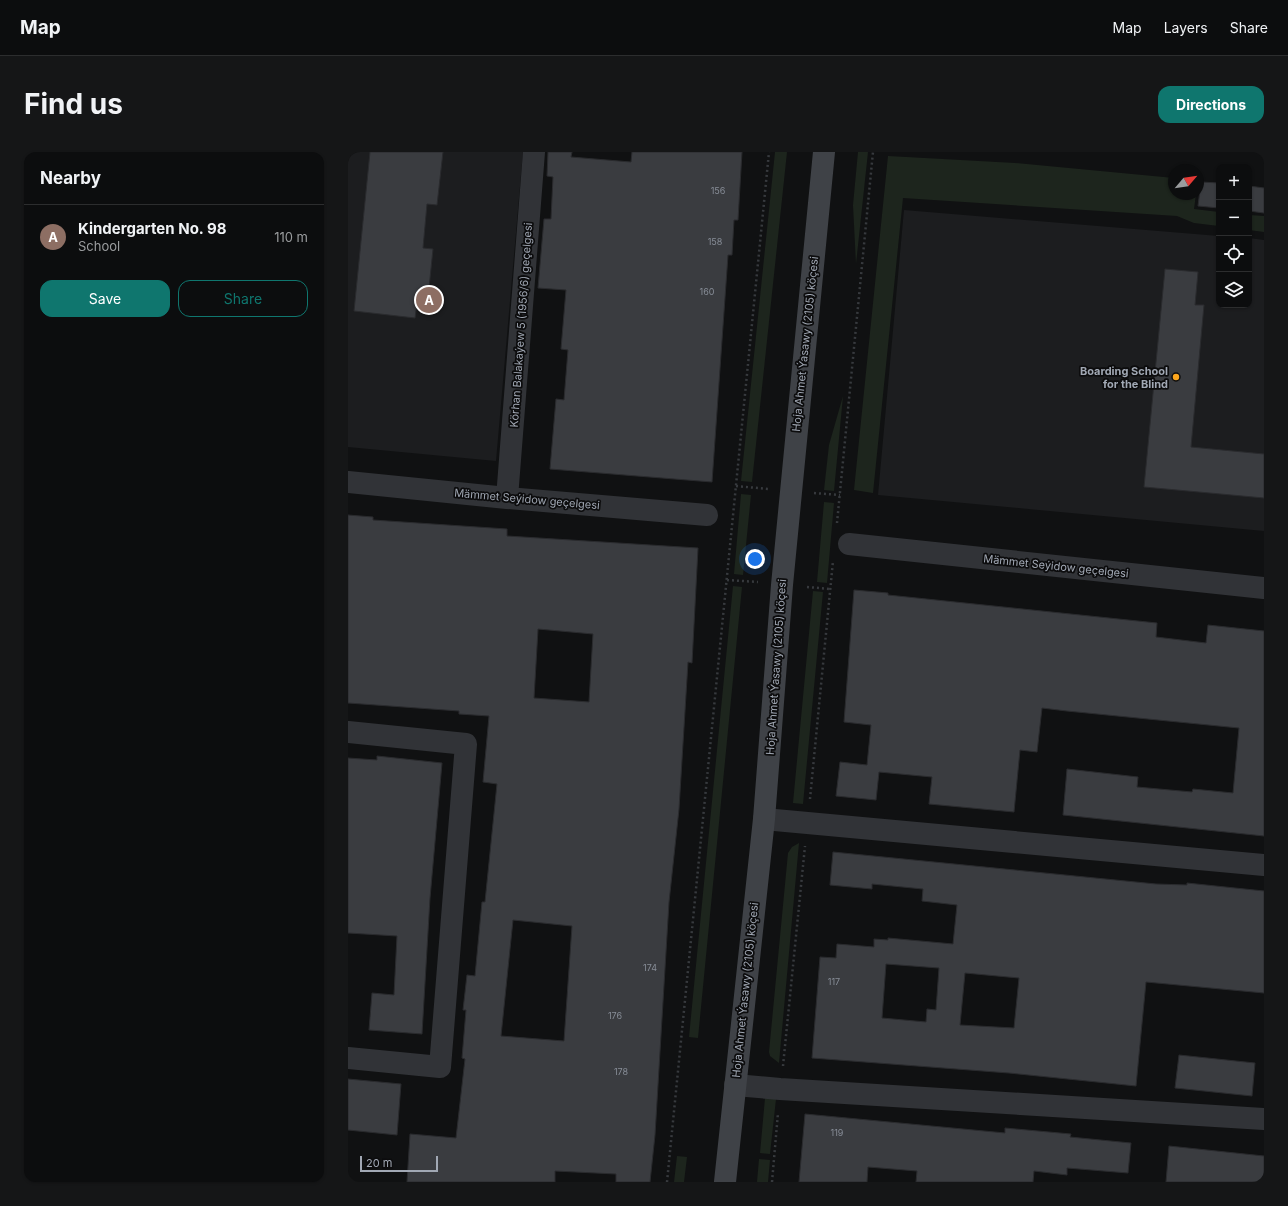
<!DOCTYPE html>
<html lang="en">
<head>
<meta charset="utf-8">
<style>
  body { margin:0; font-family:Inter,sans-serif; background:#151617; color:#f1f3f6 }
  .controls { position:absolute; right:12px; top:12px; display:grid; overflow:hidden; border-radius:8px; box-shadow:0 1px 3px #0004 }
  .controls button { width:36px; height:36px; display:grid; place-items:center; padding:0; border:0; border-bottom:1px solid #2c2d2e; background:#0c0d0e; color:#f1f3f6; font:20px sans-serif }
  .compass { position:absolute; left:820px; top:12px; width:36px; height:36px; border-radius:50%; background:#0c0d0e; box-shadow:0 1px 3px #0004; rotate:61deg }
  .scale { position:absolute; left:12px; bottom:10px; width:78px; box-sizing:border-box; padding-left:4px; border:2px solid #a1a8b4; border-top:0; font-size:11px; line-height:14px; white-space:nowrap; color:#a1a8b4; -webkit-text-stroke:3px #0c0c0d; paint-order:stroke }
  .you { position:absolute; left:407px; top:407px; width:14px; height:14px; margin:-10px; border:3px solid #fff; border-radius:50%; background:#1a73e8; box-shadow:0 0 0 6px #1a73e833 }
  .badge { display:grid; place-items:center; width:26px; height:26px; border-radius:50%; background:#0f766e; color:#fff; font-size:13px; font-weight:700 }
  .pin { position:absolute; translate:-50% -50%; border:2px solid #fff; box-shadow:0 1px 4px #0006 }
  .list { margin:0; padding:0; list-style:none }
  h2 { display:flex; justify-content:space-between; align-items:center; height:52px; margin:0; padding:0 16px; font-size:17px }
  h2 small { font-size:13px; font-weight:400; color:#9a9c9e }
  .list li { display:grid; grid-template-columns:26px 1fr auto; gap:12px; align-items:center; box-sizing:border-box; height:64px; padding:0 16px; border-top:1px solid #2c2d2e }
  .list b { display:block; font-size:15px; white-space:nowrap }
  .list p { margin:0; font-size:13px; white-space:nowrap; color:#9a9c9e }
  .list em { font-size:13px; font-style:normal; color:#9a9c9e }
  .actions { display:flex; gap:8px; padding:12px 16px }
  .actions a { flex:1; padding:9px 0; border:1px solid #0f766e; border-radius:12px; text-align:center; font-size:14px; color:#0f766e }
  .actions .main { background:#0f766e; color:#fff }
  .icon { flex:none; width:22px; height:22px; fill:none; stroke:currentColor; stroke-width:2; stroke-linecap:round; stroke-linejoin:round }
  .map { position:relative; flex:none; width:916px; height:1030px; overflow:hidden; border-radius:12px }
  header { display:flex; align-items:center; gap:24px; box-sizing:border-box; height:56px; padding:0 20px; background:#0c0d0e; border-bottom:1px solid #2c2d2e }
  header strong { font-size:19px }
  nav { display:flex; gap:22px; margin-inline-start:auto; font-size:14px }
  .intro { display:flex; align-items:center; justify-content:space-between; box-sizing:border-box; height:96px; padding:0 24px }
  h1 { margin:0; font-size:28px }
  .button { padding:10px 18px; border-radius:12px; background:#0f766e; color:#fff; font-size:14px; font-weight:700 }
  main { display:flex; gap:24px; padding:0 24px }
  aside { flex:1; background:#0c0d0e; border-radius:12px; box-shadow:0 1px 3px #0004 }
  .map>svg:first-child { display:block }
  .built { fill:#1c1d1f }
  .green { fill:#1d251d }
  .building { fill:#3a3c40; stroke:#2a2b2e; fill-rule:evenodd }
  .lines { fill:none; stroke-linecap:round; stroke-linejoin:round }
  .path { stroke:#373a3e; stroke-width:2.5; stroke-dasharray:2 3; stroke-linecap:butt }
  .street { stroke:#313337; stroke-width:22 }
  .secondary { stroke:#3f4247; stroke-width:22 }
  .poi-dot { fill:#fda61d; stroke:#0c0c0d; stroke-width:1.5 }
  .labels { text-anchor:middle; stroke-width:3.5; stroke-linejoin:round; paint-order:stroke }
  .number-label { font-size:9px; fill:#878d97 }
  .street-label { font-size:11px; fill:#a1a8b4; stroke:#0c0c0d }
  .poi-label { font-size:11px; font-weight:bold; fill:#a1a8b4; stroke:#0c0c0d; text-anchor:end }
</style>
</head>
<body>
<header>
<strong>Map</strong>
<nav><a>Map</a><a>Layers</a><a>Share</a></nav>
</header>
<div class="intro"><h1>Find us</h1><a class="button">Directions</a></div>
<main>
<aside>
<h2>Nearby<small></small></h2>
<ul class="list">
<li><span class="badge" style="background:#8d6e63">A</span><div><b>Kindergarten No. 98</b><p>School</p></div><em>110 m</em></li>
</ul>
<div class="actions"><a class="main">Save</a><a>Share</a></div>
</aside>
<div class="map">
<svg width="916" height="1030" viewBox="0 0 916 1030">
  <rect width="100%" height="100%" fill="#101112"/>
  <path class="built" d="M 0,0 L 175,0 L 148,309 L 0,295 Z
    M 556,58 L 871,84 L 871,153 L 901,153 L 901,86 L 916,88 L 916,379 L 530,343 Z"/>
  <path class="green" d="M 427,0 L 439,0 L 404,330 L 393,329 Z
    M 510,0 L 520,0 L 508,112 L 505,53 Z
    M 540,4 L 667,11 L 826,26 L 826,42 L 848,42 L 846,57 L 871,60 L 871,74 L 846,71 L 829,64 L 555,46 L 525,341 L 506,338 Z
    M 901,63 L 916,64 L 916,80 L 901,78 Z
    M 495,244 L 486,339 L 476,338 L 481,293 Z
    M 393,342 L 403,343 L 395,423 L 386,422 Z
    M 476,350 L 486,351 L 479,431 L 469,430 Z
    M 385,434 L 394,435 L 350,886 L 341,885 Z
    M 465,439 L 475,440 L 455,652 L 445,651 Z
    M 451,691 L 431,911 L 422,904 L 421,900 L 440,701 L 444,695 Z
    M 417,946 L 428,947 L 422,1002 L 412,1001 Z
    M 329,1004 L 339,1005 L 336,1030 L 326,1030 Z
    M 411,1007 L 422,1008 L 420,1030 L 409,1030 Z"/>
  <path class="building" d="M 22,0 L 95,0 L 89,53 L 79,52 L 75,96 L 85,97 L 80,146 L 70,144 L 67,166 L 6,159 Z
    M 200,0 L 224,0 L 223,5 L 283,10 L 284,0 L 394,0 L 390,68 L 386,68 L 384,103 L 380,103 L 364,330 L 202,317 L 208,247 L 216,248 L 220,198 L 213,197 L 218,138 L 190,136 L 196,67 L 203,67 L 205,25 L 199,24 Z
    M 853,30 L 871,31 L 871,56 L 850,54 Z
    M 901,34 L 916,36 L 916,61 L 901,59 Z
    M 817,117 L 850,120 L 847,153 L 856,153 L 843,295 L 916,302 L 916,346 L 796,335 Z
    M 0,363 L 25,365 L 25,368 L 159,377 L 159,384 L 350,396 L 344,511 L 340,510 L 331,657 L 321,750 L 307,983 L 302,1030 L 268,1030 L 268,1022 L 207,1019 L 207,1030 L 59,1030 L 62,982 L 108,986 L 117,907 L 114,906 L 118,858 L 115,858 L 119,823 L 127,824 L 134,750 L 137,750 L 149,632 L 135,630 L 141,564 L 111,562 L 111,559 L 0,551 ZM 190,477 L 245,482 L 241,550 L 186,546 ZM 165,768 L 224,774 L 216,889 L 153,884 Z
    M 506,438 L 540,441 L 540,443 L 809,471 L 808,485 L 858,491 L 860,473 L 916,479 L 916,684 L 715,663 L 719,617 L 790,625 L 789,635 L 844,640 L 845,637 L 885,641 L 891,576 L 719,559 L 694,556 L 689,600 L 672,598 L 666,660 L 581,652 L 584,625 L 531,620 L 528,648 L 488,644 L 492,610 L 519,613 L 523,573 L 496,570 Z
    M 29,604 L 94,611 L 82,746 L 74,882 L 21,878 L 24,841 L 46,843 L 49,784 L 0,781 L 0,606 L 29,608 Z
    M 485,700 L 808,732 L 839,733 L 839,731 L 916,739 L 916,841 L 798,830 L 788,934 L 661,921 L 464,906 L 472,805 L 488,806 L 489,792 L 526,795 L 526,787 L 540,788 L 540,786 L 605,792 L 609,753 L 574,749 L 575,737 L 524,732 L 524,737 L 482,733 ZM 538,812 L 591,816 L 588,858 L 579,857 L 578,870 L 534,866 ZM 617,821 L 671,826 L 666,876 L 612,873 Z
    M 831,903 L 907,911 L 904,944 L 827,936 Z
    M 0,927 L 53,932 L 49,983 L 0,978 Z
    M 457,962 L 657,981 L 657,976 L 723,982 L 722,985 L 783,991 L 780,1021 L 719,1016 L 719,1023 L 686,1019 L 685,1030 L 568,1030 L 569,1019 L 520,1015 L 519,1030 L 451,1030 Z
    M 821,994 L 916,1004 L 916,1030 L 818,1030 Z"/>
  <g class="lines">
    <path class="path" d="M 388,334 L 420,337
      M 466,341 L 492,343
      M 489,371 L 525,0
      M 379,428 L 410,430
      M 459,435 L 482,437
      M 462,647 L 485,409
      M 435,914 L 457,694
      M 319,1030 L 421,0
      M 424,1030 L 430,961"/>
    <path class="street" d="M 0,330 L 159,346 L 359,363
      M 159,346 L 186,0
      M 501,392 L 916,436
      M 0,580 L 118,592 L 92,915 L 0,906
      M 416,667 L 916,713
      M 387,933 L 432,937 L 916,967"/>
    <path class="secondary" d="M 377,1030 L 416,667 L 434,433 L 476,0"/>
  </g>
  <circle class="poi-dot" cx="828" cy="225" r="4"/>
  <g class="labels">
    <g class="number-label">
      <text x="370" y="42">156</text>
      <text x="367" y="93">158</text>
      <text x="359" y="143">160</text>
      <text x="302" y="819">174</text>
      <text x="486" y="833">117</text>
      <text x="267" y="867">176</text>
      <text x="273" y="923">178</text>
      <text x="489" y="984">119</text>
    </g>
    <g class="street-label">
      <text transform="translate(173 173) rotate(-86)" y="4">Körhan Balakaýew 5 (1956/6) geçelgesi</text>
      <text transform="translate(457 192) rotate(-84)" y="4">Hoja Ahmet Ýasawy (2105) köçesi</text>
      <text transform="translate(179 347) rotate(5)" y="4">Mämmet Seýidow geçelgesi</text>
      <text transform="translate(708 414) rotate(6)" y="4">Mämmet Seýidow geçelgesi</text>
      <text transform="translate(428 515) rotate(-86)" y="4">Hoja Ahmet Ýasawy (2105) köçesi</text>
      <text transform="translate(397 838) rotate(-84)" y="4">Hoja Ahmet Ýasawy (2105) köçesi</text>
    </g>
    <g class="poi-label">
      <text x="820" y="223">Boarding School<tspan x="820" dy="13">for the Blind</tspan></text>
    </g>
  </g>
</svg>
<div class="controls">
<button>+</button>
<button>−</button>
<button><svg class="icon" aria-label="locate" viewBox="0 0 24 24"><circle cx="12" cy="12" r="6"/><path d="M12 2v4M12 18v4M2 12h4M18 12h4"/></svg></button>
<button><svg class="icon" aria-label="layers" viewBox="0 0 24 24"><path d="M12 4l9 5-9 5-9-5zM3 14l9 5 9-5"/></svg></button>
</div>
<svg class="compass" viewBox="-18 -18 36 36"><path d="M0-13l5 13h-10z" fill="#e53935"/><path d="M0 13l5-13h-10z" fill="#9a9c9e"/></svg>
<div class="scale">20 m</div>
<div class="you"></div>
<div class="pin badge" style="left:81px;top:148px;background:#8d6e63">A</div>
</div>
</main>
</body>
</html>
